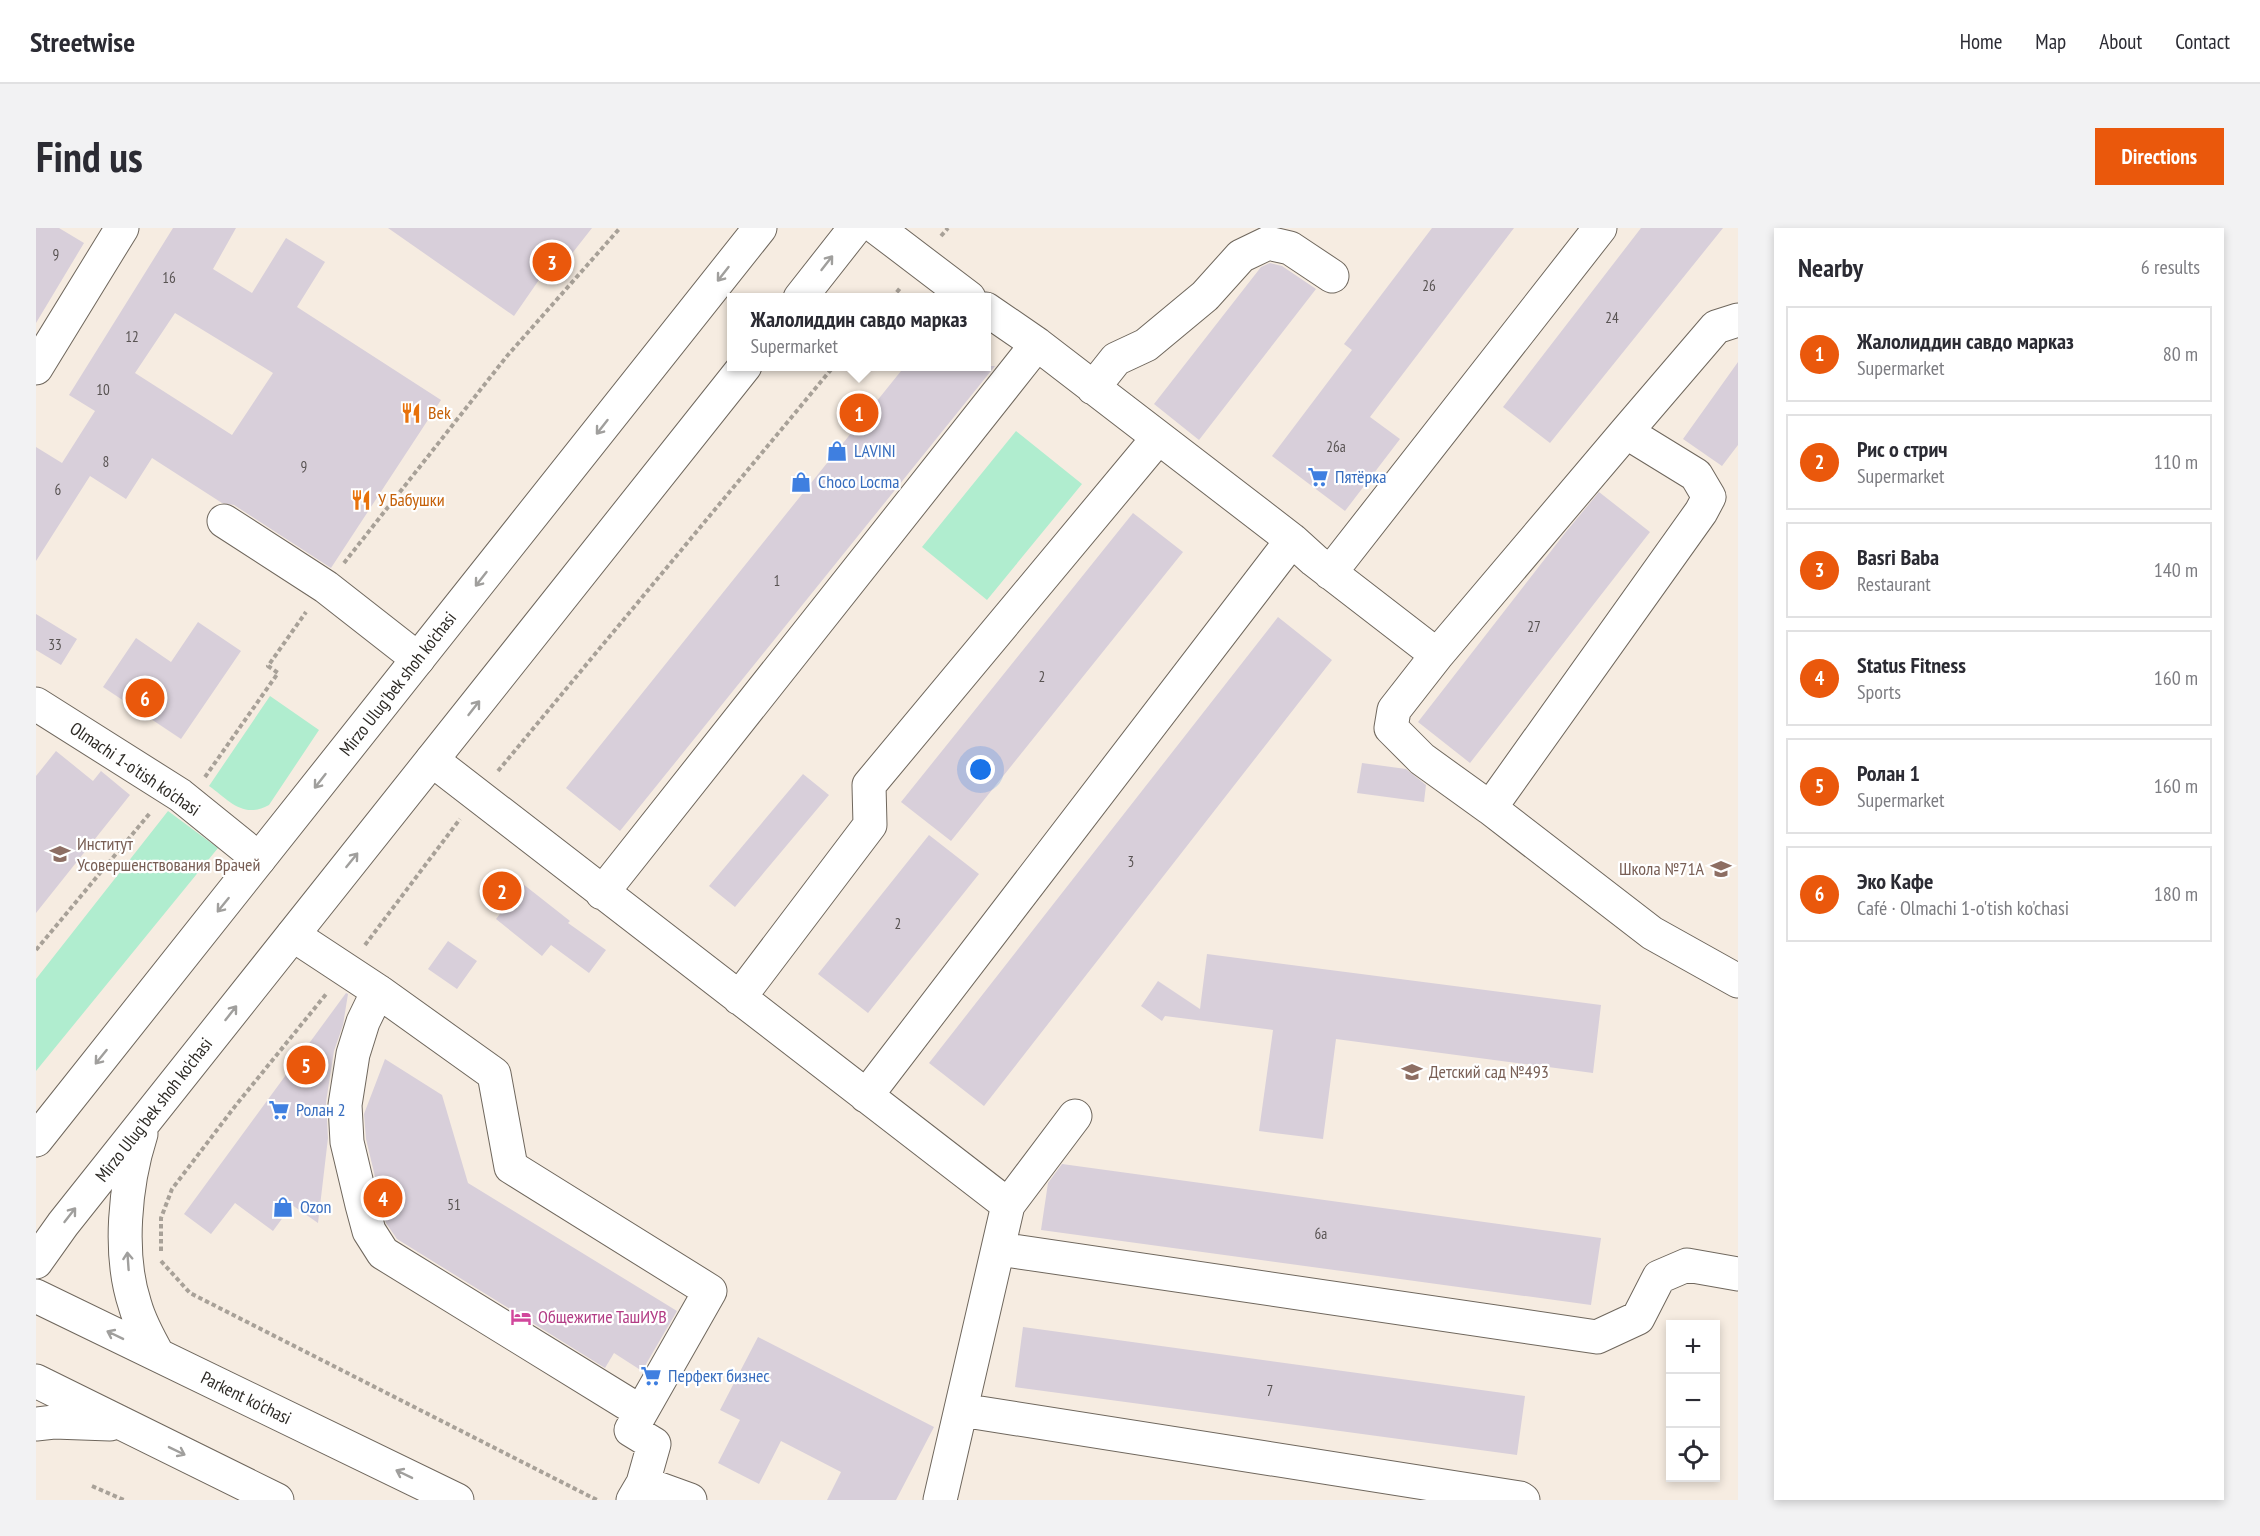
<!DOCTYPE html>
<html lang="en">
<head>
<meta charset="utf-8">
<style>
  body { margin:0; font-family:"PT Sans Narrow",sans-serif; background:#f2f2f3; color:#2b2b33 }
  .controls { position:absolute; right:18px; bottom:18px; display:grid; overflow:hidden; border-radius:0px; box-shadow:0 3px 9px #0003 }
  .controls button { width:54px; height:54px; display:grid; place-items:center; padding:0; border:0; border-bottom:2px solid #e1e1e2; background:#fff; color:#2b2b33; font:30px sans-serif }
  .you { position:absolute; left:945px; top:542px; width:21px; height:21px; margin:-15px; border:4px solid #fff; border-radius:50%; background:#1a73e8; box-shadow:0 0 0 9px #1a73e833 }
  .badge { display:grid; place-items:center; width:39px; height:39px; border-radius:50%; background:#ea580c; color:#fff; font-size:20px; font-weight:700 }
  .pin { position:absolute; translate:-50% -50%; border:3px solid #fff; box-shadow:0 2px 6px #0006 }
  .popup { position:absolute; left:691px; top:65px; width:264px; height:78px; box-sizing:border-box; display:grid; place-content:center; border-radius:0px; background:#fff; filter:drop-shadow(0 2px 4px #0005); font-size:20px; white-space:nowrap; color:#7c7c81 }
  .popup b { font-size:22px; color:#2b2b33 }
  .popup::after { content:''; position:absolute; left:50%; top:100%; margin-left:-12px; border:12px solid transparent; border-top-color:#fff }
  .list { margin:0; padding:0; list-style:none }
  h2 { display:flex; justify-content:space-between; align-items:center; height:78px; margin:0; padding:0 24px; font-size:26px }
  h2 small { font-size:20px; font-weight:400; color:#7c7c81 }
  .list li { display:grid; grid-template-columns:39px 1fr auto; gap:18px; align-items:center; box-sizing:border-box; height:96px; margin:0 12px 12px; padding:0 12px; border:2px solid #e1e1e2; border-radius:0px }
  .list b { display:block; font-size:22px; white-space:nowrap }
  .list p { margin:0; font-size:20px; white-space:nowrap; color:#7c7c81 }
  .list em { font-size:20px; font-style:normal; color:#7c7c81 }
  .icon { flex:none; width:33px; height:33px; fill:none; stroke:currentColor; stroke-width:2; stroke-linecap:round; stroke-linejoin:round }
  .map { position:relative; flex:none; width:1702px; height:1272px; overflow:hidden; border-radius:0px }
  header { display:flex; align-items:center; gap:36px; box-sizing:border-box; height:84px; padding:0 30px; background:#fff; border-bottom:2px solid #e1e1e2 }
  header strong { font-size:28px }
  nav { display:flex; gap:33px; margin-inline-start:auto; font-size:21px }
  .intro { display:flex; align-items:center; justify-content:space-between; box-sizing:border-box; height:144px; padding:0 36px }
  h1 { margin:0; font-size:42px }
  .button { padding:15px 27px; border-radius:0px; background:#ea580c; color:#fff; font-size:21px; font-weight:700 }
  main { display:flex; gap:36px; padding:0 36px }
  aside { flex:1; background:#fff; border-radius:0px; box-shadow:0 3px 9px #0003 }
  .map>svg:first-child { display:block }
  .green { fill:#b0edcf }
  .building { fill:#d8cfda; fill-rule:evenodd }
  .lines { fill:none; stroke-linecap:round; stroke-linejoin:round }
  .minor-casing { stroke:#6f675d; stroke-width:35 }
  .major-casing { stroke:#6f675d; stroke-width:35 }
  .path { stroke:#a8a198; stroke-width:4; stroke-dasharray:4.5 3; stroke-linecap:butt }
  .minor { stroke:#fff; stroke-width:33 }
  .major { stroke:#fff; stroke-width:33 }
  .oneway { stroke:#a09f9d }
  .labels { text-anchor:middle; stroke-width:4.5; stroke-linejoin:round; paint-order:stroke }
  .number-label { font-size:15px; fill:#585352 }
  .food-label { font-size:18px; fill:#c56008; stroke:#fff; text-anchor:start }
  .shop-label { font-size:18px; fill:#366cbe; stroke:#fff; text-anchor:start }
  .street-label { font-size:18px; fill:#2d2a25; stroke:#fff }
  .education-label { font-size:18px; fill:#785e54; stroke:#fff; text-anchor:start }
  .hotel-label { font-size:18px; fill:#b23c85; stroke:#fff; text-anchor:start }
</style>
</head>
<body>
<header>
<strong>Streetwise</strong>
<nav><a>Home</a><a>Map</a><a>About</a><a>Contact</a></nav>
</header>
<div class="intro"><h1>Find us</h1><a class="button">Directions</a></div>
<main>
<div class="map">
<svg width="1702" height="1272" viewBox="0 0 1702 1272">
  <rect width="100%" height="100%" fill="#f6ece1"/>
  <path class="green" d="M 980,203 L 1046,256 L 951,372 L 886,319 Z
    M 234,468 L 283,502 L 233,577 C 207,591 194,573 173,558 Z
    M 132,583 L 182,620 L 0,843 L 0,751 Z"/>
  <path class="building" d="M 0,0 L 23,0 L 48,15 L 0,95 Z
    M 137,0 L 200,0 L 177,41 L 216,65 L 250,10 L 289,34 L 261,79 L 405,172 L 295,340 L 198,277 L 186,275 L 116,230 L 90,271 L 54,248 L 0,333 L 0,219 L 26,235 L 59,183 L 33,167 ZM 139,85 L 237,145 L 196,207 L 99,145 Z
    M 352,0 L 556,0 L 534,28 L 525,20 L 478,88 Z
    M 1396,0 L 1478,0 L 1334,189 L 1364,211 L 1309,283 L 1236,228 L 1316,122 L 1308,116 Z
    M 1605,0 L 1687,0 L 1514,215 L 1467,179 Z
    M 1234,35 L 1246,38 L 1280,61 L 1163,212 L 1118,176 L 1225,39 Z
    M 1702,134 L 1702,217 L 1686,238 L 1647,211 Z
    M 869,138 L 959,138 L 584,603 L 530,560 Z
    M 1563,264 L 1614,304 L 1434,535 L 1382,494 L 1529,305 Z
    M 1097,285 L 1147,324 L 915,613 L 865,574 Z
    M 0,386 L 41,411 L 25,437 L 0,422 Z
    M 1242,389 L 1296,432 L 948,878 L 893,835 Z
    M 162,394 L 205,423 L 145,511 L 67,459 L 100,410 L 135,434 Z
    M 20,523 L 57,553 L 65,543 L 94,567 L 0,685 L 0,548 Z
    M 1326,535 L 1370,541 L 1390,557 L 1388,574 L 1321,565 Z
    M 767,546 L 793,567 L 699,679 L 673,658 Z
    M 893,607 L 943,646 L 832,785 L 782,746 Z
    M 487,656 L 534,693 L 532,695 L 570,722 L 553,745 L 515,717 L 506,728 L 460,691 Z
    M 412,713 L 441,733 L 421,761 L 392,741 Z
    M 1171,726 L 1565,777 L 1557,845 L 1300,811 L 1287,911 L 1223,903 L 1237,802 L 1129,788 L 1126,793 L 1105,778 L 1122,753 L 1164,781 Z
    M 310,765 L 312,766 L 307,797 L 298,823 L 290,874 L 292,910 L 282,995 L 256,977 L 237,1003 L 199,975 L 175,1006 L 148,986 Z
    M 349,831 L 406,867 L 432,955 L 641,1083 L 606,1143 L 578,1125 L 569,1140 L 361,1011 L 350,995 L 330,911 L 328,886 Z
    M 1026,936 L 1565,1010 L 1555,1077 L 1005,1002 L 1012,955 Z
    M 987,1099 L 1489,1168 L 1481,1227 L 979,1159 Z
    M 722,1109 L 898,1199 L 860,1272 L 791,1272 L 805,1244 L 745,1213 L 723,1256 L 682,1235 L 704,1192 L 684,1182 Z"/>
  <g class="lines">
    <g class="minor-casing">
      <path id="minor" d="M 841,0 L 933,70
        M 950,81 L 1001,116 L 1256,312 L 1278,332 L 1401,427
        M 1702,92 L 1680,99 L 1590,204 L 1401,427 L 1358,482 L 1355,500 L 1386,531 L 1454,580 L 1616,705 L 1702,753
        M 0,140 L 86,0
        M 1057,160 L 1080,131 L 1110,117 L 1169,68 L 1205,28 L 1232,15 L 1254,20 L 1296,48
        M 188,293 L 290,359 L 382,431
        M 1294,345 L 1564,0
        M 0,476 L 144,567 L 223,631
        M 396,532 L 972,977 L 904,1272
        M 1454,580 L 1665,284 L 1673,269 L 1660,247 L 1590,204
        M 566,665 L 1001,116
        M 257,707 L 342,763 L 458,846 L 475,939 L 674,1063 L 595,1202 L 618,1216 L 607,1255
        M 342,763 L 327,794 L 317,826 L 309,877 L 311,914 L 326,977 L 333,1003 L 347,1025 L 605,1184
        M 703,770 L 834,597 L 833,557 L 1122,210
        M 830,868 L 1256,312
        M 972,977 L 1039,888
        M 963,1021 L 1561,1109 L 1602,1090 L 1623,1049 L 1651,1037 L 1702,1046
        M 925,1182 L 1484,1270 L 1487,1272
        M 597,1272 L 607,1255 L 654,1272"/>
    </g>
    <g class="major-casing">
      <path id="major" d="M 764,70 L 819,0
        M 105,906 C 89,956 82,1026 99,1077 C 104,1095 113,1111 122,1127
        M 0,912 L 724,0
        M 0,1034 L 27,996 L 709,138
        M 0,1068 L 421,1272
        M 0,1153 L 241,1272
        M 0,1196 L 18,1194 L 74,1196"/>
    </g>
    <path class="path" d="M 905,8 L 912,0
      M 856,70 L 865,59
      M 308,335 L 471,128 L 584,0
      M 462,543 L 798,138
      M 169,549 L 242,445 L 232,438 L 270,384
      M 329,717 L 424,591
      M 0,722 L 114,585
      M 125,1023 L 125,990 L 136,961 L 200,877 L 291,765
      M 125,1033 L 154,1065 L 561,1272
      M 56,1258 L 88,1272"/>
    <use href="#minor" class="minor"/>
    <use href="#major" class="major"/>
  </g>
  <defs><path id="oneway-shaft" d="M-6 0H5M1.5-3L5.5 0L1.5 3" fill="none" stroke-width="1.6" stroke-linecap="round" stroke-linejoin="round" transform="scale(1.5)"/></defs>
  <g class="oneway">
    <use href="#oneway-shaft" transform="translate(791 35) rotate(-52)"/>
    <use href="#oneway-shaft" transform="translate(687 46) rotate(128)"/>
    <use href="#oneway-shaft" transform="translate(566 199) rotate(128)"/>
    <use href="#oneway-shaft" transform="translate(445 351) rotate(128)"/>
    <use href="#oneway-shaft" transform="translate(438 480) rotate(-52)"/>
    <use href="#oneway-shaft" transform="translate(284 553) rotate(128)"/>
    <use href="#oneway-shaft" transform="translate(316 632) rotate(-51)"/>
    <use href="#oneway-shaft" transform="translate(187 677) rotate(129)"/>
    <use href="#oneway-shaft" transform="translate(195 785) rotate(-52)"/>
    <use href="#oneway-shaft" transform="translate(65 829) rotate(129)"/>
    <use href="#oneway-shaft" transform="translate(34 987) rotate(-52)"/>
    <use href="#oneway-shaft" transform="translate(92 1033) rotate(-94)"/>
    <use href="#oneway-shaft" transform="translate(79 1107) rotate(-154)"/>
    <use href="#oneway-shaft" transform="translate(141 1223) rotate(26)"/>
    <use href="#oneway-shaft" transform="translate(368 1246) rotate(-154)"/>
  </g>
  <defs>
    <g id="restaurant-bare" transform="scale(1.62)"><path d="M-5-6h1v4h1v-4h1v4h1v-4h1v5L-1.5 .5V6h-2V.5L-5-1ZM5-6V6H3V1.5H1.5Q1.5-4 5-6Z" fill="#e8710a" stroke="#fff" stroke-width="2.5" paint-order="stroke"/></g>
    <g id="shop-bare" transform="scale(1.62)"><path d="M-5-2.5h2.3a2.7 3.5 0 0 1 5.4 0H5L5.5 6h-11ZM-1.5-2.5h3a1.5 2.3 0 0 0-3 0Z" fill="#3f7fe0" stroke="#fff" stroke-width="2.5" paint-order="stroke"/></g>
    <g id="supermarket-bare" transform="scale(1.62)"><path d="M-6-5.5h2.5l.6 2H6L4.5 2H-2.5L-4.4-4H-6ZM-1.5 3.2a1.3 1.3 0 1 0 .1 0ZM3 3.2a1.3 1.3 0 1 0 .1 0Z" fill="#3f7fe0" stroke="#fff" stroke-width="2.5" paint-order="stroke"/></g>
    <g id="university-bare" transform="scale(1.62)"><path d="M0-5L7-2L0 1L-7-2ZM-4 1L0 2.5L4 1V4Q0 6-4 4Z" fill="#8d6e63" stroke="#fff" stroke-width="2.5" paint-order="stroke"/></g>
    <g id="school-bare" transform="scale(1.62)"><path d="M0-5L7-2L0 1L-7-2ZM-4 1L0 2.5L4 1V4Q0 6-4 4Z" fill="#8d6e63" stroke="#fff" stroke-width="2.5" paint-order="stroke"/></g>
    <g id="hotel-bare" transform="scale(1.62)"><path d="M-6-4.5h1.5V1H6V5H4.5V3h-9V5H-6ZM-4 0a1.8 1.8 0 1 1 3.6 0ZM.5 0V-2.5h3Q6-2.5 6 0Z" fill="#d1479c" stroke="#fff" stroke-width="2.5" paint-order="stroke"/></g>
  </defs>
  <g fill-rule="evenodd">
    <use href="#restaurant-bare" x="375" y="185"/>
    <use href="#shop-bare" x="801" y="223"/>
    <use href="#supermarket-bare" x="1282" y="249"/>
    <use href="#shop-bare" x="765" y="254"/>
    <use href="#restaurant-bare" x="325" y="272"/>
    <use href="#university-bare" x="24" y="626"/>
    <use href="#school-bare" x="1685" y="641"/>
    <use href="#school-bare" x="1376" y="844"/>
    <use href="#supermarket-bare" x="243" y="882"/>
    <use href="#shop-bare" x="247" y="979"/>
    <use href="#hotel-bare" x="485" y="1089"/>
    <use href="#supermarket-bare" x="615" y="1148"/>
  </g>
  <g class="labels">
    <g class="number-label">
      <text x="20" y="32">9</text>
      <text x="133" y="55">16</text>
      <text x="1393" y="63">26</text>
      <text x="1576" y="95">24</text>
      <text x="96" y="114">12</text>
      <text x="67" y="167">10</text>
      <text x="1300" y="224">26a</text>
      <text x="70" y="239">8</text>
      <text x="268" y="244">9</text>
      <text x="22" y="267">6</text>
      <text x="741" y="358">1</text>
      <text x="1498" y="404">27</text>
      <text x="19" y="422">33</text>
      <text x="1006" y="454">2</text>
      <text x="1095" y="639">3</text>
      <text x="862" y="701">2</text>
      <text x="418" y="982">51</text>
      <text x="1285" y="1011">6а</text>
      <text x="1234" y="1168">7</text>
    </g>
    <g class="food-label">
      <text x="392" y="191">Bek</text>
      <text x="342" y="278">У Бабушки</text>
    </g>
    <g class="shop-label">
      <text x="818" y="229">LAVINI</text>
      <text x="1299" y="255">Пятёрка</text>
      <text x="782" y="260">Choco Locma</text>
      <text x="260" y="888">Ролан 2</text>
      <text x="264" y="985">Ozon</text>
      <text x="632" y="1154">Перфект бизнес</text>
    </g>
    <g class="street-label">
      <text transform="translate(362 456) rotate(-52)" y="6">Mirzo Ulug'bek shoh ko'chasi</text>
      <text transform="translate(99 541) rotate(34)" y="6">Olmachi 1-o'tish ko'chasi</text>
      <text transform="translate(118 882) rotate(-52)" y="6">Mirzo Ulug'bek shoh ko'chasi</text>
      <text transform="translate(210 1170) rotate(26)" y="6">Parkent ko'chasi</text>
    </g>
    <g class="education-label">
      <text x="41" y="622">Институт<tspan x="41" dy="21">Усовершенствования Врачей</tspan></text>
      <text x="1668" y="647" text-anchor="end">Школа №71А</text>
      <text x="1393" y="850">Детский сад №493</text>
    </g>
    <g class="hotel-label">
      <text x="502" y="1095">Общежитие ТашИУВ</text>
    </g>
  </g>
</svg>
<div class="controls">
<button>+</button>
<button>−</button>
<button><svg class="icon" aria-label="locate" viewBox="0 0 24 24"><circle cx="12" cy="12" r="6"/><path d="M12 2v4M12 18v4M2 12h4M18 12h4"/></svg></button>
</div>
<div class="you"></div>
<div class="pin badge" style="left:823px;top:185px">1</div>
<div class="popup"><b>Жалолиддин савдо марказ</b>Supermarket</div>
<div class="pin badge" style="left:466px;top:663px">2</div>
<div class="pin badge" style="left:516px;top:34px">3</div>
<div class="pin badge" style="left:347px;top:970px">4</div>
<div class="pin badge" style="left:270px;top:837px">5</div>
<div class="pin badge" style="left:109px;top:470px">6</div>
</div>
<aside>
<h2>Nearby<small>6 results</small></h2>
<ul class="list">
<li><span class="badge">1</span><div><b>Жалолиддин савдо марказ</b><p>Supermarket</p></div><em>80 m</em></li>
<li><span class="badge">2</span><div><b>Рис о стрич</b><p>Supermarket</p></div><em>110 m</em></li>
<li><span class="badge">3</span><div><b>Basri Baba</b><p>Restaurant</p></div><em>140 m</em></li>
<li><span class="badge">4</span><div><b>Status Fitness</b><p>Sports</p></div><em>160 m</em></li>
<li><span class="badge">5</span><div><b>Ролан 1</b><p>Supermarket</p></div><em>160 m</em></li>
<li><span class="badge">6</span><div><b>Эко Кафе</b><p>Café · Olmachi 1-o'tish ko'chasi</p></div><em>180 m</em></li>
</ul>
</aside>
</main>
</body>
</html>
